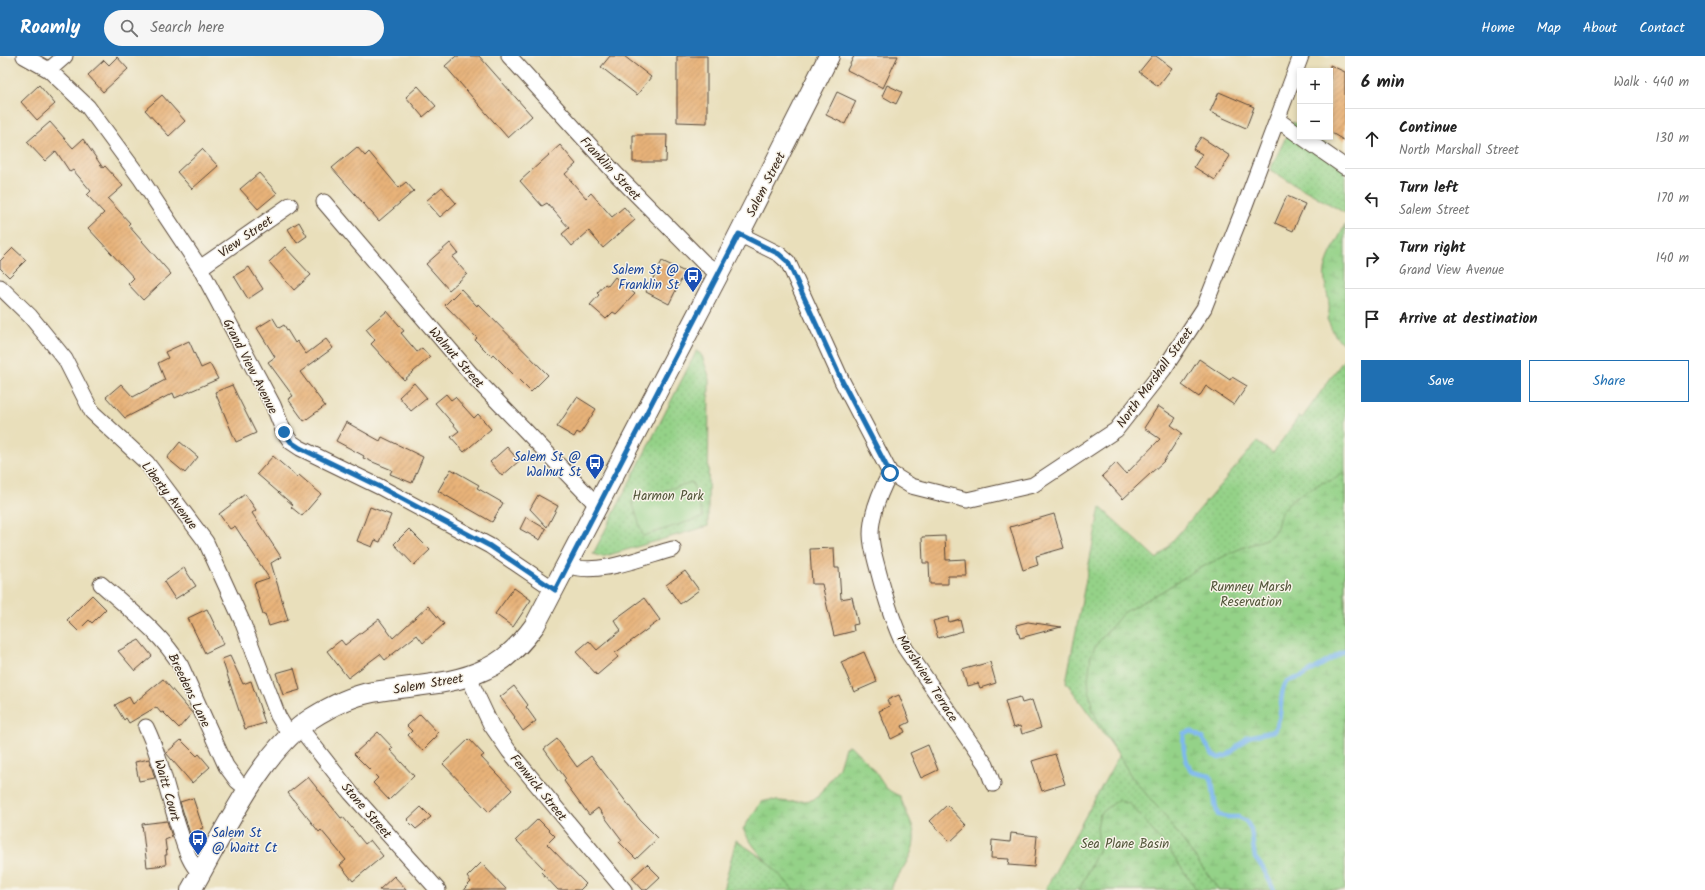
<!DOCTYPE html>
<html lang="en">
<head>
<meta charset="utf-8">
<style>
  body { margin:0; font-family:Kalam,sans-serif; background:#f6f6f6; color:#222 }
  .controls { position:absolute; right:12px; top:12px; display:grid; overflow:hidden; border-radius:0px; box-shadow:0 2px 6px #0003 }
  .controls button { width:36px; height:36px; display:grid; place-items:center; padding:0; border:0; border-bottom:1px solid #e0e0e0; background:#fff; color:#222; font:20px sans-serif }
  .stop { position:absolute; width:12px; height:12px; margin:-9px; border:3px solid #1f6fb2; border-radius:50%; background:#fff }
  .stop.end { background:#1f6fb2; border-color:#fff; box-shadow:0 1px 4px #0008 }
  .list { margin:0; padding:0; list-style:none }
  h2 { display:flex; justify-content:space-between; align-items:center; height:52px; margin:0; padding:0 16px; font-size:17px }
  h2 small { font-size:13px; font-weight:400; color:#767676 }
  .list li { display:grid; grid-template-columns:26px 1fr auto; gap:12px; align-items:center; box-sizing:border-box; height:60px; padding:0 16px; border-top:1px solid #e0e0e0 }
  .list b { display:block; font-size:15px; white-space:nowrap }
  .list p { margin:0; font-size:13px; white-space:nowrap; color:#767676 }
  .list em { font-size:13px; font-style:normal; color:#767676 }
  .actions { display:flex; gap:8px; padding:12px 16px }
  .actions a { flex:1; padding:9px 0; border:1px solid #1f6fb2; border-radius:0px; text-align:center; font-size:14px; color:#1f6fb2 }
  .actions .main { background:#1f6fb2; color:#fff }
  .icon { flex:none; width:22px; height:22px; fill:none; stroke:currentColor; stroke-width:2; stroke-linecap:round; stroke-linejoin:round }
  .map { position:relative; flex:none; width:1345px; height:834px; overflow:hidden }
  header { display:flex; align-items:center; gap:24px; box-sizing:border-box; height:56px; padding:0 20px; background:#1f6fb2; color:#fff }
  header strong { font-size:19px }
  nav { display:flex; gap:22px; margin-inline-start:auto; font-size:14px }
  .search { width:280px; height:36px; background:#f6f6f6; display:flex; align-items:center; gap:10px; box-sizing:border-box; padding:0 14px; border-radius:22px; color:#767676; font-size:15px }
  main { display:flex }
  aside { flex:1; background:#fff }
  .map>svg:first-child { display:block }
  .grass { fill:url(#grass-dots); stroke:#687e53 }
  .wetland { fill:url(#wetland-marsh); stroke:#687e53 }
  .pitch { fill:#94d288; stroke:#687e53 }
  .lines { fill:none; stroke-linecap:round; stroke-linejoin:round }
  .stream { stroke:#7db8ef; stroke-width:4.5 }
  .building { fill:url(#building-hatch) }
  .minor-casing { stroke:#554536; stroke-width:17 }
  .major-casing { stroke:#554536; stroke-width:22 }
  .minor { stroke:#fff; stroke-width:15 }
  .major { stroke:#fff; stroke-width:20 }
  .route { stroke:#1f6fb2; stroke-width:5 }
  .labels { text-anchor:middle; stroke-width:3; stroke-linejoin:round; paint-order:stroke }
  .street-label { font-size:13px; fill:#3b2a1e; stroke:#f7f3e8 }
  .transit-label { font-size:13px; fill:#164399; stroke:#f7f3e8; text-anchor:end }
  .park-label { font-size:13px; fill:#515438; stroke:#f7f3e8 }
</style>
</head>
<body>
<header>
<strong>Roamly</strong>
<div class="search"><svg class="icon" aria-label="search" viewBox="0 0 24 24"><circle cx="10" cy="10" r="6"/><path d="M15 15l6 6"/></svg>Search here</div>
<nav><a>Home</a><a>Map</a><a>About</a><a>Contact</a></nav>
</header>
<main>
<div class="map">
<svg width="1345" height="834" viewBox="0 0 1345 834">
  <defs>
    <pattern id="grass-dots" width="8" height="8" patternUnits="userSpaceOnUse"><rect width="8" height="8" fill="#94d288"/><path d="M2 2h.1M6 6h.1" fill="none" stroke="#80b475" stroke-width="1.8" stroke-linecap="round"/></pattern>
    <pattern id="wetland-marsh" width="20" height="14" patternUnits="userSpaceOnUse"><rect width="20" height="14" fill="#94d288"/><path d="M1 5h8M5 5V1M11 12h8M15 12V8" fill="none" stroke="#80b475"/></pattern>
    <pattern id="building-hatch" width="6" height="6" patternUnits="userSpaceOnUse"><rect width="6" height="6" fill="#e8b379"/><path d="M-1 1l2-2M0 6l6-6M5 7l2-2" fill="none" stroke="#bd9263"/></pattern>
  </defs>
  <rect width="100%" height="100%" fill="#f7f3e8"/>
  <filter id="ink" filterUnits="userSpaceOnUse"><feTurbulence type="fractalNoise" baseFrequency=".025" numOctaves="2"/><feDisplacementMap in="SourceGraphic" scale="8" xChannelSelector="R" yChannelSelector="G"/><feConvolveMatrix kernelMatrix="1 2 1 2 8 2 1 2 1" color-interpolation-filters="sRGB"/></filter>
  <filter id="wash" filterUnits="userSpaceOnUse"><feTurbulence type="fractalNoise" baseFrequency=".012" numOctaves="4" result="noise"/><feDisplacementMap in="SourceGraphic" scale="16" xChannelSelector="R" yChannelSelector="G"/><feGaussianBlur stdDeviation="0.9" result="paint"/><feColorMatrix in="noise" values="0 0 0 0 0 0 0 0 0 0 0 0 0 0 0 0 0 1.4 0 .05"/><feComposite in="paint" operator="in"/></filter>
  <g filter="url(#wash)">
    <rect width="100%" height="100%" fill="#e9dfbb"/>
    <path class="grass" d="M 1293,66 L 1300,70 L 1300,81 L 1316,81 L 1345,100 L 1345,157 L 1270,114 Z
      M 697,294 L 702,300 L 709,320 L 708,470 L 602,501 L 593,498 Z
      M 1345,302 L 1345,595 L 1274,834 L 1045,834 L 1119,699 L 1066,626 L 1100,451 L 1157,503 L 1257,386 L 1273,397 L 1299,360 L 1302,362 Z
      M 736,784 L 809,834 L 723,834 Z"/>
    <path class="wetland" d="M 1345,168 L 1345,290 L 1334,278 L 1327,263 C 1334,249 1322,230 1325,214 C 1328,198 1339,183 1345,168 Z
      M 1345,416 L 1345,834 L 1219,834 L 1164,759 L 1131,720 L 1097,663 L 1093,655 L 1090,640 L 1088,624 L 1091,599 L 1096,589 L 1123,557 L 1166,533 L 1194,515 L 1237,494 L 1266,483 L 1272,479 L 1277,471 L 1281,456 L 1292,443 L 1321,427 L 1333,424 Z
      M 850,689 C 857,697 866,704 872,712 C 883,725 882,733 900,740 C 910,769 923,777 906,807 C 901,817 894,824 890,834 L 794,834 C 777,815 755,797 743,773 L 761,746 L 770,744 L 790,746 L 812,744 L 819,740 L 839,711 L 845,691 Z
      M 1118,744 L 1130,748 L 1142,762 L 1171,797 L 1197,834 L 1079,834 L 1099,793 L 1097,770 L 1100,758 Z"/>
    <path class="pitch" d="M 692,426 L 703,461 L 643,480 L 632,445 Z"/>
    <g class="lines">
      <path class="stream" d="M 1274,834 L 1263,812 L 1255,802 L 1251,773 L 1246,765 L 1238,761 L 1228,761 L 1218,759 C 1213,746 1215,733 1210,720 L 1192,716 C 1185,705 1182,690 1184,677 L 1191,675 L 1202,682 L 1213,699 L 1219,702 L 1228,699 L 1248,681 L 1274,675 C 1285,658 1277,640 1287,625 L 1301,621 L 1345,595"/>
    </g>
    <g id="blocks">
      <path class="building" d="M 456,0 L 479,0 L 532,60 L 508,82 L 445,10 Z
        M 610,0 L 624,0 L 651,21 L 637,39 L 601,11 Z
        M 677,0 L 707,0 L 707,67 L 677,66 Z
        M 854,0 L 898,0 L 883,32 L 847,14 Z
        M 1152,0 L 1156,0 L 1172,12 L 1158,30 L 1139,16 Z
        M 117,1 L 128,13 L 103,36 L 88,19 L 104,4 L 109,9 Z
        M 1330,9 L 1345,16 L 1345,85 L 1330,76 Z
        M 39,29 L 55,48 L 37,64 L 21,46 Z
        M 887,29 L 902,36 L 896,48 L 882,40 Z
        M 418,30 L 436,50 L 423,61 L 406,41 Z
        M 837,36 L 856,45 L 845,68 L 826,59 Z
        M 1219,36 L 1254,51 L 1246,72 L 1210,56 Z
        M 162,39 L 185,65 L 169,80 L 145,54 Z
        M 50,66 L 73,92 L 83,83 L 103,112 L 105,110 L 123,130 L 108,143 L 130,167 L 128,169 L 171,218 L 143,244 L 128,228 L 134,222 L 88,172 L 104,157 L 87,139 L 91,135 L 73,114 L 70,116 L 56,95 L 45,105 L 27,86 Z
        M 633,79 L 667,79 L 666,106 L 633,106 Z
        M 1201,81 L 1230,100 L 1215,124 L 1194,111 L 1202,98 L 1193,93 Z
        M 560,89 L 576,108 L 565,118 L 586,142 L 591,137 L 612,161 L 624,151 L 635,164 L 603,192 L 589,175 L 572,190 L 562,178 L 569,172 L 547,147 L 542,150 L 520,125 Z
        M 357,91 L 365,100 L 369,96 L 399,132 L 406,126 L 414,135 L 379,165 L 332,112 Z
        M 202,93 L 218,110 L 192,133 L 177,116 Z
        M 259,117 L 277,137 L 258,153 L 240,133 Z
        M 442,131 L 456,147 L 440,161 L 426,145 Z
        M 1287,140 L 1305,148 L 1293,175 L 1275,167 Z
        M 299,166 L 307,180 L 297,187 L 288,173 Z
        M 450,187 L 458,197 L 452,201 L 467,218 L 449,234 L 426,208 Z
        M 285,191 L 311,219 L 294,234 L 269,206 Z
        M 13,192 L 26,204 L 9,221 L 0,212 L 0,205 Z
        M 662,205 L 685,216 L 669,248 L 646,236 Z
        M 249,211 L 263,233 L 248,243 L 234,220 Z
        M 615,221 L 635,238 L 616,258 L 613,256 L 606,263 L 590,249 L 599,239 L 597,237 L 605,228 L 608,230 Z
        M 461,233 L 477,250 L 478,248 L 548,319 L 531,336 L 493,298 L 491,300 L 475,284 L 477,282 L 445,249 Z
        M 387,255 L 404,275 L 401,277 L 417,296 L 422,292 L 430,301 L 404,324 L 371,288 L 375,284 L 366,273 Z
        M 273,262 L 279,272 L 284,269 L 295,287 L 297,285 L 306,298 L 326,283 L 333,292 L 300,316 L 325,350 L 304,365 L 288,343 L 293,340 L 268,306 L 275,301 L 257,272 Z
        M 189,285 L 201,312 L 210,308 L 218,323 L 175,342 L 173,337 L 125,362 L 106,341 L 121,328 L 133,341 L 165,324 L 158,307 L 168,302 L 165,296 Z
        M 1199,303 L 1230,324 L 1232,321 L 1247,330 L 1234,349 L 1206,330 L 1199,341 L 1182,329 Z
        M 414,327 L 427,342 L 411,355 L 399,341 Z
        M 232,329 L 256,377 L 236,386 L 215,336 Z
        M 446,338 L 451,344 L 455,341 L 474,362 L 478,358 L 491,373 L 464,396 L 451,381 L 459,375 L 435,347 Z
        M 577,341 L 596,353 L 580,378 L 577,376 L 574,381 L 557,371 Z
        M 1158,350 L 1176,362 L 1171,369 L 1182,377 L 1164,405 L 1123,443 L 1102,420 L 1116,407 L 1126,418 L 1160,383 L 1144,372 Z
        M 346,366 L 380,385 L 382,381 L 423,401 L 412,427 L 390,418 L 392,414 L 363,402 L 364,400 L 336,385 Z
        M 180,386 L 198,401 L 185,417 L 167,402 Z
        M 507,391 L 519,405 L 502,420 L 490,406 Z
        M 273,400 L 297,421 L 299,419 L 321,438 L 302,460 L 291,451 L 293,449 L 257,418 Z
        M 451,413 L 479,429 L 477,432 L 503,447 L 492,466 L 438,435 Z
        M 245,438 L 256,454 L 252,457 L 281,501 L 271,507 L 288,564 L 269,570 L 265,558 L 263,559 L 254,527 L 269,522 L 235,470 L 230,473 L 219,458 Z
        M 538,439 L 558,450 L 547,471 L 530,453 Z
        M 370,451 L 391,459 L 380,486 L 375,484 L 372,491 L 357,485 Z
        M 1054,458 L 1064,492 L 1036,500 L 1038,509 L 1023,514 L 1010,471 Z
        M 526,461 L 546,473 L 540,484 L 520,473 Z
        M 409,473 L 430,494 L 414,509 L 394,488 Z
        M 945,480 L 946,504 L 966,503 L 967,520 L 948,520 L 948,528 L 930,528 L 929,507 L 923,507 L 922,481 Z
        M 834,492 L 835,512 L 839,512 L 841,543 L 852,541 L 858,568 L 853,569 L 854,575 L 834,580 L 822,528 L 812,528 L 810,493 Z
        M 184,512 L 196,530 L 175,543 L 164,526 Z
        M 685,515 L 699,534 L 680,548 L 666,529 Z
        M 514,532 L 531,544 L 513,571 L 495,558 Z
        M 92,539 L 106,553 L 92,567 L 89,564 L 78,575 L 67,564 Z
        M 644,542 L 660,564 L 615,597 L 618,601 L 597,619 L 576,596 L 589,585 L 597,594 L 621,574 L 614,564 Z
        M 428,550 L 444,568 L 423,587 L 417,579 L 385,604 L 380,598 L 348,622 L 327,595 L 341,584 L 345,589 L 379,563 L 393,582 Z
        M 207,553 L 224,588 L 205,597 L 188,562 Z
        M 948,561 L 949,566 L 960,563 L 963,575 L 938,582 L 933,565 Z
        M 1028,566 L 1061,571 L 1020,582 L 1016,569 Z
        M 139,584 L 152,600 L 135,615 L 118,595 Z
        M 864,596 L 877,626 L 854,636 L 841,606 Z
        M 230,600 L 243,628 L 251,625 L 265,667 L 245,673 L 222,603 Z
        M 990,606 L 996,627 L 980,632 L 978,627 L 967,630 L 962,614 Z
        M 294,612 L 300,634 L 283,639 L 276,617 Z
        M 163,623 L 192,657 L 179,672 L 163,656 L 161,657 L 156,651 L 129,667 L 126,662 L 124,664 L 115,649 L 129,641 L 133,648 Z
        M 514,630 L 528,649 L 526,651 L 536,665 L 523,675 L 514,662 L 515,661 L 500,641 Z
        M 899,639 L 910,666 L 902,670 L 905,676 L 891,683 L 879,655 L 890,650 L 887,644 Z
        M 1020,641 L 1022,647 L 1032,644 L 1041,672 L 1022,678 L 1020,670 L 1013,672 L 1005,645 Z
        M 420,658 L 438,677 L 436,678 L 437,680 L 422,695 L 408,679 L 412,675 L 407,670 Z
        M 378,676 L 393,692 L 390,694 L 414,720 L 389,744 L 373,727 L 378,722 L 354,698 Z
        M 469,683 L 484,699 L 481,701 L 512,734 L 489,756 L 443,708 Z
        M 557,683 L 577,711 L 591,700 L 640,764 L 658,782 L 636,803 L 619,786 L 622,784 L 598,752 L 589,759 L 564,725 L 566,723 L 544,693 Z
        M 181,684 L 197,700 L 199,698 L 210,711 L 192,727 L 166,697 Z
        M 928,689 L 938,714 L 921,722 L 910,697 Z
        M 1055,698 L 1065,728 L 1042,735 L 1032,705 Z
        M 149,703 L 155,722 L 139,725 L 135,706 Z
        M 308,721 L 341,762 L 343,761 L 365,788 L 370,784 L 383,800 L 353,825 L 340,809 L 346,804 L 321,774 L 319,776 L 288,737 Z
        M 193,742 L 203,772 L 200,773 L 202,781 L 192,784 L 180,746 Z
        M 947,749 L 967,770 L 950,786 L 930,765 Z
        M 421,751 L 431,761 L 416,773 L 407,764 Z
        M 538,763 L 555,780 L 547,788 L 586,828 L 580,834 L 558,834 L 541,816 L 544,813 L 516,784 Z
        M 167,765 L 172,781 L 165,784 L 167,799 L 165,799 L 166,809 L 147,811 L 142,768 Z
        M 1011,777 L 1037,780 L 1034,811 L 1008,809 L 1009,803 L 991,802 L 992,784 L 1010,786 Z
        M 481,807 L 507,834 L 463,834 L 471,826 L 467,821 Z
        M 647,808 L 660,821 L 646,834 L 643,834 L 632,822 Z
        M 394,820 L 407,834 L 379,834 Z"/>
    </g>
  </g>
  <g filter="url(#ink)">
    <use href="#blocks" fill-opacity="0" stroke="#554536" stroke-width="1"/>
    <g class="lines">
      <g class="minor-casing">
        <path id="minor" d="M 24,0 L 49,14 L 88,51 L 141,123 L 200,212 L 273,349 L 284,376 L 291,386 L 300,392 L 380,431 L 490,490 L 555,534
          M 509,0 L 616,118 L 703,206 L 719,218
          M 49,14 L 65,0
          M 1278,64 L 1300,80
          M 1302,81 L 1345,111
          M 324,146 L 471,318 L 598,450
          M 739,178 L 779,198 L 788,206 L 842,325 L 890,417 L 911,430 L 967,444 L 1033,429 L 1116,374 L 1164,313 L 1204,252 L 1245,149 L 1301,0
          M 200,212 L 290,149
          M 0,231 L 30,260 L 65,303 L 92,356 L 147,407 L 206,486 L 242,565 L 278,660 L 290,680
          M 890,417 C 881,434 871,458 871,478 C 871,490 875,502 878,514 C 885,541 893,567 905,592 L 986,709 L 993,728
          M 567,509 C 596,521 643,501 673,493
          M 101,528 C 129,553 161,577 181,610 L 226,710 L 237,725 L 248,734
          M 468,620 L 491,669 L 509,695 L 624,834
          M 146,671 C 162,704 168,741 180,776 C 185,791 189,807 200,817
          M 300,672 L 351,737 L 438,834"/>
      </g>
      <g class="major-casing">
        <path id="major" d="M 191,834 C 222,781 260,695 312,662 C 331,650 351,640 373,636 C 411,629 451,630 486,613 C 507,604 522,587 535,569 L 730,196 L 829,0"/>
      </g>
      <use href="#minor" class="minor"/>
      <use href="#major" class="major"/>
    </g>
  </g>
  <g class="lines" filter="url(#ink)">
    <path class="route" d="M 284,376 L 291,386 L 300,392 L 380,431 L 490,490 L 555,534 L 739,178 L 779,198 L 788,206 L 842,325 L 890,417"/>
  </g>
  <defs>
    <g id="bus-pin" transform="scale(1)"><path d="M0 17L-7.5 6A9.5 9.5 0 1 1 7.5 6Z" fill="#1a4fb4" stroke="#f7f3e8"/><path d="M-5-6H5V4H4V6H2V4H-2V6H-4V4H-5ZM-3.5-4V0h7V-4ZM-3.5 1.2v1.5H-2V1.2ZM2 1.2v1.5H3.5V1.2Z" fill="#fff"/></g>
  </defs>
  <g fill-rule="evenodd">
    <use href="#bus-pin" x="693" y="220"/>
    <use href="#bus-pin" x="595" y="407"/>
    <use href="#bus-pin" x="198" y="783"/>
  </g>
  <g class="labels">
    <g class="street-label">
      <text transform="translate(611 112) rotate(47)" y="5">Franklin Street</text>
      <text transform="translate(765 128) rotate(-63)" y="5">Salem Street</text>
      <text transform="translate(245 180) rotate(-35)" y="5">View Street</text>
      <text transform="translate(457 301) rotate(49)" y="5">Walnut Street</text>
      <text transform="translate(251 310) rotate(63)" y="5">Grand View Avenue</text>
      <text transform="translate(1154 321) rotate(-54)" y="5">North Marshall Street</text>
      <text transform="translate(170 439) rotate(52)" y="5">Liberty Avenue</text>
      <text transform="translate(928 622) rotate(57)" y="5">Marshview Terrace</text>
      <text transform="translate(428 627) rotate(-10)" y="5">Salem Street</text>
      <text transform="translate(190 634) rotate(64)" y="5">Breedens Lane</text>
      <text transform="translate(539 731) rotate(51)" y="5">Fenwick Street</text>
      <text transform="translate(168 734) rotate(74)" y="5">Waitt Court</text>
      <text transform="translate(367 754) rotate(49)" y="5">Stone Street</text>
    </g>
    <g class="transit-label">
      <text x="679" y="218">Salem St @<tspan x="679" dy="15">Franklin St</tspan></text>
      <text x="581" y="405">Salem St @<tspan x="581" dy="15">Walnut St</tspan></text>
      <text x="212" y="781" text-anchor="start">Salem St<tspan x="212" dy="15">@ Waitt Ct</tspan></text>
    </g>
    <g class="park-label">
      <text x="668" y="444">Harmon Park</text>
      <text x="1251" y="535">Rumney Marsh<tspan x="1251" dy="15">Reservation</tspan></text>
      <text x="1125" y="792">Sea Plane Basin</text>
    </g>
  </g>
</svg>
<div class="controls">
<button>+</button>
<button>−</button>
</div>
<div class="stop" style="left:890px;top:417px"></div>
<div class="stop end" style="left:284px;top:376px"></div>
</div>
<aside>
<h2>6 min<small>Walk · 440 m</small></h2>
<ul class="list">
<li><svg class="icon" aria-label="ahead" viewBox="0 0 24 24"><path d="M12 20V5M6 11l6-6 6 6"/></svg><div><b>Continue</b><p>North Marshall Street</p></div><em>130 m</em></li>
<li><svg class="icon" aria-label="left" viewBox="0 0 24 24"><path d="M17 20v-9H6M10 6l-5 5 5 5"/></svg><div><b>Turn left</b><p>Salem Street</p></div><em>170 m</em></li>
<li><svg class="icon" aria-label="right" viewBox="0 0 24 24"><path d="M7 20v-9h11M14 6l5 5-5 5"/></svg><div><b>Turn right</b><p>Grand View Avenue</p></div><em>140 m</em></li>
<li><svg class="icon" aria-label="arrive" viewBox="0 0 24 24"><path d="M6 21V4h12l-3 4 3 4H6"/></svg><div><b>Arrive at destination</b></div></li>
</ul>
<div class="actions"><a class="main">Save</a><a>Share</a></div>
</aside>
</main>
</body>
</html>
